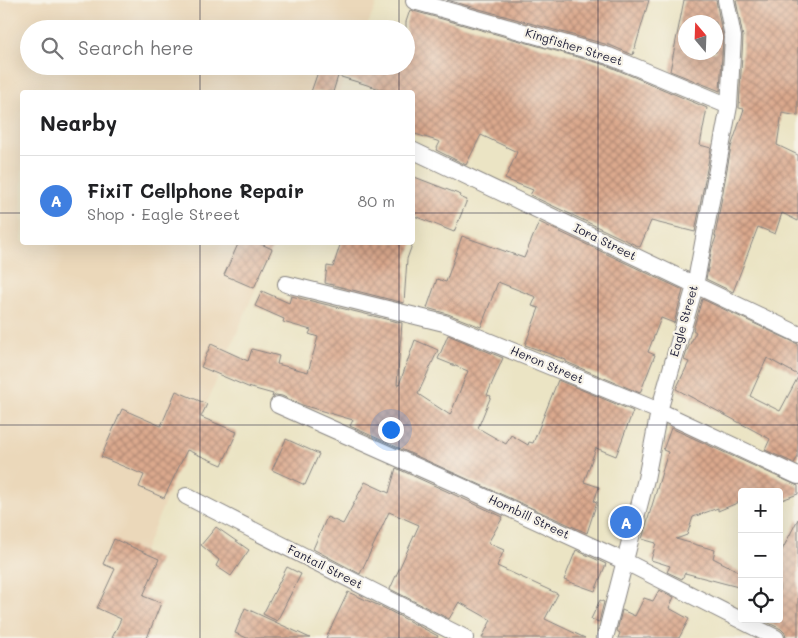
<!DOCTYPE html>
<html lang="en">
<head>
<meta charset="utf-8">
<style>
  body { margin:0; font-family:Mali,sans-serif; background:#f2f2f2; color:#202124 }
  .controls { position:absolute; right:15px; bottom:15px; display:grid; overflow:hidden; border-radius:5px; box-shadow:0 5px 20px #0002 }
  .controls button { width:45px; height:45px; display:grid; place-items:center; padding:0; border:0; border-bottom:1px solid #e0e0e0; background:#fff; color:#202124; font:25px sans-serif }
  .compass { position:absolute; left:678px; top:15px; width:45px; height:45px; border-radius:50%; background:#fff; box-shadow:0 5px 20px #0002; rotate:341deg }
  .you { position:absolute; left:390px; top:429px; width:18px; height:18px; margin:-12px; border:4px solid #fff; border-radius:50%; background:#1a73e8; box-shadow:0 0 0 8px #1a73e833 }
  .badge { display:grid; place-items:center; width:32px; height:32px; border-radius:50%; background:#0f766e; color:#fff; font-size:16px; font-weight:700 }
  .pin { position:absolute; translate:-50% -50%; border:2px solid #fff; box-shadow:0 1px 5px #0006 }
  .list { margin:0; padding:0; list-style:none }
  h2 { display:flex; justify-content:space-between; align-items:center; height:65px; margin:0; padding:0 20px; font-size:21px }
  h2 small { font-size:16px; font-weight:400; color:#757577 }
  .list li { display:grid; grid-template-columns:32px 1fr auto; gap:15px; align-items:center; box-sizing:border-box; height:90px; padding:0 20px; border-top:1px solid #e0e0e0 }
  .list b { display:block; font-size:19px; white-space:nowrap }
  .list p { margin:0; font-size:16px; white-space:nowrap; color:#757577 }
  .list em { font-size:16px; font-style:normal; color:#757577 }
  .icon { flex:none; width:28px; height:28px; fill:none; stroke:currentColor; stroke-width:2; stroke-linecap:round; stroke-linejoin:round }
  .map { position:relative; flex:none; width:798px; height:638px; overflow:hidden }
  .search { position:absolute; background:#fff; box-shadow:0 5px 20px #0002; left:20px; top:20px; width:395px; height:55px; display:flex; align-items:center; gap:12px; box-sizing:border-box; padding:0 18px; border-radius:28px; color:#757577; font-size:19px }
  .panel { position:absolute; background:#fff; box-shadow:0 5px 20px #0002; left:20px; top:90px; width:395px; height:155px; border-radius:5px }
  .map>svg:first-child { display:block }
  .built { fill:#ebd8ba }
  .building { fill:url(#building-cross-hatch); fill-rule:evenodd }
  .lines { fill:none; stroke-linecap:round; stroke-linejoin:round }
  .street-casing { stroke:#868380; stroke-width:18 }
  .street { stroke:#fff; stroke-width:16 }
  .grid { fill:none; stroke:#22223b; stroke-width:1; stroke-opacity:0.55 }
  .labels { text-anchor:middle; stroke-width:4.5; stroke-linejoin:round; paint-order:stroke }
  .street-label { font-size:12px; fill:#22223b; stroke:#f7f3e8 }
</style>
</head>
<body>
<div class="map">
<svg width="798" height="638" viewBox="0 0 798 638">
  <defs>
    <pattern id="building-cross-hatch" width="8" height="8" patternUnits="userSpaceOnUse" patternTransform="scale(1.25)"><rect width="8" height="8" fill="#dba98d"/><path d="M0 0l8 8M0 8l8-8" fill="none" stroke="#b18974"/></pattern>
  </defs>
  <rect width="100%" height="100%" fill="#f7f3e8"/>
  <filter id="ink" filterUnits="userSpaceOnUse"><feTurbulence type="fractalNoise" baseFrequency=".02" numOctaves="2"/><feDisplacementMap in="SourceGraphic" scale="10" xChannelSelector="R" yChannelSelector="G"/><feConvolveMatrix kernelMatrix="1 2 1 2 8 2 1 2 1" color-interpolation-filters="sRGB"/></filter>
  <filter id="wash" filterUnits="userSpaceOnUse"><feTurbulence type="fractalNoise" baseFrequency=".0096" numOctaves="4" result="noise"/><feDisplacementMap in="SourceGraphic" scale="20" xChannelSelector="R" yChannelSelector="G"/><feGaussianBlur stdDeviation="1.12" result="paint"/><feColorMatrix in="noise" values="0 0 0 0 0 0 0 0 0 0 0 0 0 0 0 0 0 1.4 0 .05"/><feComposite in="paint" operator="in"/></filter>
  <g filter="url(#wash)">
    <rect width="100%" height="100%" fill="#ebe4c4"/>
    <path class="built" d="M 0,0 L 378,0 L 366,29 L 29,29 L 29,66 L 350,66 L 339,92 L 22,92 L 22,242 L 275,243 L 107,638 L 0,638 Z"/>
    <g id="blocks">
      <path class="building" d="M 447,0 L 649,0 L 633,55 L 612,46 Z
        M 684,0 L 716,0 L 723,38 L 720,91 L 670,71 ZM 686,22 L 716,22 L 716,52 L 686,52 Z
        M 736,0 L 798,0 L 798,116 L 782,113 L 777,145 L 798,155 L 798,221 L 782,213 L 775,234 L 758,227 L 733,292 L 706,279 L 712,248 L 716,237 L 715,236 L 731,147 L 744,109 L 739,108 L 743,37 Z
        M 410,10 L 606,65 L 707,108 L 700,145 L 711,148 L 695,232 L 651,221 L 640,247 L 530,195 L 533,190 L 505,179 L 517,152 L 481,135 L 466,165 L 436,150 L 440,142 L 412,133 L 412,92 L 390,92 L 338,76 L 333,92 L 311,92 L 320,66 L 406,66 L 406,22 Z
        M 412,176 L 461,195 L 460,197 L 467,200 L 454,232 L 412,215 Z
        M 539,222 L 683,290 L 674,323 L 661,318 L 648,352 L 655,355 L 640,393 L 566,362 L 566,360 L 525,345 L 539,308 L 532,306 L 536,297 L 498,282 L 481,327 L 448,314 L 427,308 L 437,279 L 446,282 L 462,236 L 524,258 Z
        M 239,242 L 257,242 L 272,249 L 254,288 L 224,275 Z
        M 341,242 L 413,242 L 407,259 L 404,303 L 325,283 L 327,266 L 333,267 Z
        M 262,291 L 289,303 L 291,296 L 402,323 L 397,385 L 399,385 L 415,340 L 438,350 L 418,394 L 450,415 L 468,371 L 438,359 L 448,335 L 503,358 L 487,395 L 491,396 L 478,428 L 506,444 L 511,435 L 528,445 L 529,442 L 533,443 L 558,380 L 633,411 L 616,456 L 596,448 L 584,482 L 599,487 L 594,501 L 597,502 L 587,533 L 350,426 L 353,420 L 302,405 L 282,396 L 276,395 L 272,397 L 273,394 L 248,387 L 201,367 L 211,344 L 248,361 L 252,349 L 279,356 L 277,364 L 308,372 L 318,337 L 309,334 L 311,330 L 283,322 L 284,319 L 255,306 Z
        M 702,299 L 798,344 L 798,375 L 767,358 L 750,396 L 780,411 L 798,377 L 798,457 L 794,463 L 765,450 L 770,439 L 676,389 L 689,362 L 684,360 L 688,348 L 696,332 L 693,330 Z
        M 176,391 L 207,404 L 201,417 L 237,432 L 222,465 L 187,450 L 164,498 L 139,487 L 144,475 L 101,457 L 122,409 L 161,426 Z
        M 671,428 L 798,486 L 798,494 L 779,501 L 779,492 L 742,492 L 742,501 L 718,511 L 718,508 L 693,517 L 687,535 L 676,539 L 715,550 L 713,558 L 742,573 L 742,588 L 685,573 L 682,579 L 667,572 L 670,566 L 651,560 L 656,543 L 642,539 L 668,452 L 663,450 Z
        M 286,439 L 319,454 L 305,485 L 272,470 Z
        M 396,468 L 503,517 L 488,543 L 504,550 L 497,566 L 558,594 L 545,619 L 585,638 L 482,638 L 491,620 L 459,602 L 449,619 L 390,589 L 419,525 L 389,512 L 360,574 L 313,549 L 327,517 L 343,524 L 365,482 L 389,493 Z
        M 798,519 L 798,638 L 786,638 L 785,633 L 781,629 L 761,619 L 779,619 L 779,556 Z
        M 216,527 L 249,550 L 231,576 L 216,566 L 219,560 L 201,545 Z
        M 114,539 L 159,559 L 143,596 L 161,603 L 147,638 L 112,638 L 121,619 L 97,608 L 115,569 L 103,564 Z
        M 576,550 L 606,564 L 595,591 L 564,580 Z
        M 287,567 L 301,574 L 277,621 L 263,614 Z
        M 659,590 L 674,597 L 669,608 L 689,619 L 679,638 L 618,638 L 620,633 L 617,631 L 622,610 L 635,616 L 644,598 L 653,601 Z
        M 348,592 L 382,607 L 438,636 L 437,638 L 326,638 Z
        M 600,600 L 604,602 L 599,622 L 591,619 Z
        M 245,608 L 310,638 L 247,638 L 235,633 Z"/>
    </g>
  </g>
  <g filter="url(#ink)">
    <use href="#blocks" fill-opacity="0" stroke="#868380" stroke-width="1"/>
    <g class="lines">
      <g class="street-casing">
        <path id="street" d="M 414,1 L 609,56 L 729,106
          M 412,150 L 798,334
          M 286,284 L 444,323 L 659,411 L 798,476
          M 278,405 L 456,484 L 626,562 L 776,638
          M 186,496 L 465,638
          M 605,638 L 646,479 L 659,411 L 695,286 L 729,106 L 733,37 L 726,0"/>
      </g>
      <use href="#street" class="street"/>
    </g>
  </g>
  <path class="grid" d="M 200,0 L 200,29M 399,0 L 399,29M 598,0 L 598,638M 200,66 L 200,92M 399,66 L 399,92M 0,213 L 22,213M 412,213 L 798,213M 200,242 L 200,638M 399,242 L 399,638M 0,425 L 798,425"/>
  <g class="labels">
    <g class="street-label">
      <text transform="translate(574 47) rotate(17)" y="4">Kingfisher Street</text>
      <text transform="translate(605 242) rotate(26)" y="4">Iora Street</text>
      <text transform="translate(684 321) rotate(-74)" y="4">Eagle Street</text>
      <text transform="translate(547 365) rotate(23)" y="4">Heron Street</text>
      <text transform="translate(529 517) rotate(25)" y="4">Hornbill Street</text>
      <text transform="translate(325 567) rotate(27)" y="4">Fantail Street</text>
    </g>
  </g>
</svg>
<div class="controls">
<button>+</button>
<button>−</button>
<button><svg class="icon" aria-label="locate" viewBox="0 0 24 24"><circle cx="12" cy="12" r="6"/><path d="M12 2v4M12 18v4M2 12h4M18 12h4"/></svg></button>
</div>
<svg class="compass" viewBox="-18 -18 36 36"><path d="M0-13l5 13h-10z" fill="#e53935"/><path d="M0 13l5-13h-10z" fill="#757577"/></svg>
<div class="you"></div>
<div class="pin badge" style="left:626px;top:522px;background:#3f7fe0">A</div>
<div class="search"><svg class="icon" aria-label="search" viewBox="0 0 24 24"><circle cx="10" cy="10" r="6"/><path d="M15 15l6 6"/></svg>Search here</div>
<section class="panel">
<h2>Nearby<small></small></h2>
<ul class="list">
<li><span class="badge" style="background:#3f7fe0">A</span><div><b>FixiT Cellphone Repair</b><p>Shop · Eagle Street</p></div><em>80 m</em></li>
</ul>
</section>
</div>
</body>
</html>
